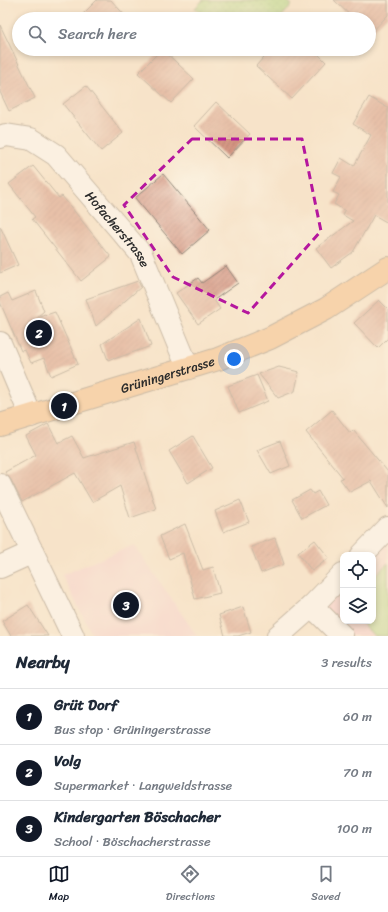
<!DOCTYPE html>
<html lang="en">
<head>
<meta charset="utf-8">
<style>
  body { margin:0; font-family:Sriracha,sans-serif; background:#f6f6f7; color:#1f2937 }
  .controls { position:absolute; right:12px; bottom:12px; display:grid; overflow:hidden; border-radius:8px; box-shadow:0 2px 6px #0003 }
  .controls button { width:36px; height:36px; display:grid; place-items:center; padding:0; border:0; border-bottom:1px solid #e0e1e3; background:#fff; color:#1f2937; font:20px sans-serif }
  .you { position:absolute; left:234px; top:359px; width:14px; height:14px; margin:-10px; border:3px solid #fff; border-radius:50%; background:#1a73e8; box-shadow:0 0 0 6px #1a73e833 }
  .badge { display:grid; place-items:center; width:26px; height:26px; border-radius:50%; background:#111827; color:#fff; font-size:13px; font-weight:700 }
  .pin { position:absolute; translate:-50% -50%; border:2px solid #fff; box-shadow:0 1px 4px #0006 }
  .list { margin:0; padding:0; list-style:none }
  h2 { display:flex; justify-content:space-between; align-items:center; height:52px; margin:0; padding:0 16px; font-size:17px }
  h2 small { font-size:13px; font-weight:400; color:#747a83 }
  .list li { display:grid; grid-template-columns:26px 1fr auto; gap:12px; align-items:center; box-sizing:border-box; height:56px; padding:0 16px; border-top:1px solid #e0e1e3 }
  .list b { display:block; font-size:15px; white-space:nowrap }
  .list p { margin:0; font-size:13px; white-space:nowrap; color:#747a83 }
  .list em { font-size:13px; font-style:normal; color:#747a83 }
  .icon { flex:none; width:22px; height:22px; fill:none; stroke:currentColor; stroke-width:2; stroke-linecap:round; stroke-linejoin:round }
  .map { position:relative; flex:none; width:388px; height:636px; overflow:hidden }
  .search { position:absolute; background:#fff; box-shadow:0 2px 6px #0003; left:12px; right:12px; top:12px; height:44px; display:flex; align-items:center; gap:10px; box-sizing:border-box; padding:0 14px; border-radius:22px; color:#747a83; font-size:15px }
  .sheet { height:220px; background:#fff }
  nav { display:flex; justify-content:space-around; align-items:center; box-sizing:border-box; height:56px; border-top:1px solid #e0e1e3; background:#fff; font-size:11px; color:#747a83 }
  nav a { display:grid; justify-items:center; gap:2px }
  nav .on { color:#111827 }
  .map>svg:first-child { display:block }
  .built { fill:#f7cfd2 }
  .grass { fill:url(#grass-dots); stroke:#6c8258 }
  .garden { fill:#aed985; stroke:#6c8258 }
  .building { fill:url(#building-hatch) }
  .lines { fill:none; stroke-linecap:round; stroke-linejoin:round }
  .minor-casing { stroke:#91877a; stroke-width:24 }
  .major-casing { stroke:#91877a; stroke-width:24 }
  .minor { stroke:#fff; stroke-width:22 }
  .major { stroke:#f6be87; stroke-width:22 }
  .marked { fill:none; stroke:#b5179e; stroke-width:3; stroke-dasharray:8 5; stroke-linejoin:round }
  .labels { text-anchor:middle; stroke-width:3.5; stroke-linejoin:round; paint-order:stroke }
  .street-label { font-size:13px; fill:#2b2b2b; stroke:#fcf5e5 }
</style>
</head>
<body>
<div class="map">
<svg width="388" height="636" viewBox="0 0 388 636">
  <defs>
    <pattern id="grass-dots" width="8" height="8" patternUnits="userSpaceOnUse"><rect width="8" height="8" fill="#aed985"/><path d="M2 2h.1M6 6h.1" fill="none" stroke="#96ba73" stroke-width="1.8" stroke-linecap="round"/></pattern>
    <pattern id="building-hatch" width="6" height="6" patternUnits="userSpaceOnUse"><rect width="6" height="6" fill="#d49481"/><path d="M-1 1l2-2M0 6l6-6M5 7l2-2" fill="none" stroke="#ac796a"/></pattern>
  </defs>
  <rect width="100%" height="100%" fill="#fcf5e5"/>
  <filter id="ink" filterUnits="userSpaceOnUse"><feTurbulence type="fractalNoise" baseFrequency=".025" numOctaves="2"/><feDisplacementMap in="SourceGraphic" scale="8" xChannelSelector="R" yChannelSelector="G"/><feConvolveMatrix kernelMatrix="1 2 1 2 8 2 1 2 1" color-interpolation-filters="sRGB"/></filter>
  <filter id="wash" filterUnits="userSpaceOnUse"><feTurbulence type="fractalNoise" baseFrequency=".012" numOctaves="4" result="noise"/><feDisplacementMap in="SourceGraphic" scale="16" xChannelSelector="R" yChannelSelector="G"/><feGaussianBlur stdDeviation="0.9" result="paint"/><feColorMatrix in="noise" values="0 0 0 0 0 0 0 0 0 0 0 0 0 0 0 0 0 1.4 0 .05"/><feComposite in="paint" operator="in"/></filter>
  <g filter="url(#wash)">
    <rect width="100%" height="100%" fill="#f7e3c9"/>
    <path class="built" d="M 388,528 L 388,636 L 342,636 L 312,606 L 343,574 L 343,621 L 373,621 L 373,555 Z
      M 134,545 L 197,636 L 93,636 L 62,575 Z"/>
    <path class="grass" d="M 203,0 L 286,0 L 292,5 L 279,19 L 206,19 L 195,8 Z"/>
    <path class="garden" d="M 388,563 L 388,636 L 374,636 L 360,621 L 373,621 L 373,577 Z"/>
    <g id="blocks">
      <path class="building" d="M 97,0 L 111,0 L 128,19 L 78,19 Z
        M 334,0 L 388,0 L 388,15 L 369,35 L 369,19 L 354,19 Z
        M 0,25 L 35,98 L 9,111 L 0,92 Z
        M 162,49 L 194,79 L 171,103 L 138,73 Z
        M 271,49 L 313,49 L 326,62 L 292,99 L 256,66 Z
        M 86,86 L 123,133 L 101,151 L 63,104 Z
        M 369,97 L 388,108 L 388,223 L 374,215 L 353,252 L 331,268 L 316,248 L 353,221 L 343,215 L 345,211 L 334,204 L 339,195 L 333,192 L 341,177 L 333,173 L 341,158 L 354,166 L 371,135 L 353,124 Z
        M 216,102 L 250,134 L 227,158 L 194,126 Z
        M 33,166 L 59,198 L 62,196 L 111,257 L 81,281 L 32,219 L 35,217 L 9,184 Z
        M 163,174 L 210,230 L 182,254 L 135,198 Z
        M 0,226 L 18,265 L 0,273 Z
        M 226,266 L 238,283 L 214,300 L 220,309 L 198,324 L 176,293 L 198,278 L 202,283 Z
        M 138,281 L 141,287 L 96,326 L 86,299 Z
        M 36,291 L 44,311 L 37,317 L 45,314 L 46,315 L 55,312 L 78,364 L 51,376 L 44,358 L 31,363 L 25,350 L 21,351 L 0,302 L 0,297 L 8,293 L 12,301 Z
        M 379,300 L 388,309 L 388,338 L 378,348 L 354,323 Z
        M 141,318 L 151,346 L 114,359 L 113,358 L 108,360 L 102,344 Z
        M 279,367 L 299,372 L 295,391 L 278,398 L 259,374 Z
        M 257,375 L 268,401 L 239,413 L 228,386 Z
        M 332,410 L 350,433 L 353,430 L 388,472 L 388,508 L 371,481 L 350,492 L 340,479 L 343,478 L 306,432 Z
        M 48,424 L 58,443 L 72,436 L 84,458 L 134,442 L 156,509 L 130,518 L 120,486 L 92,502 L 75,473 L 22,502 L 11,480 L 5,472 L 36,455 L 26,436 Z
        M 193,436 L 212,468 L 188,483 L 169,451 Z
        M 280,441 L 290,466 L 271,474 L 257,450 Z
        M 310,490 L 313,494 L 318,491 L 326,505 L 302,518 L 292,500 Z
        M 240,500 L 249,522 L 223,532 L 215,511 Z
        M 185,524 L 203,570 L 213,567 L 220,593 L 195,599 L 183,553 L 169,559 L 160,536 Z
        M 275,538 L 284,564 L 261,573 L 251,547 Z
        M 315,540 L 329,558 L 312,571 L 298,553 Z
        M 28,605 L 48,636 L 11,636 L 2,621 Z
        M 243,607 L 251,632 L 238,636 L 225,636 L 219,615 Z"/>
    </g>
  </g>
  <g filter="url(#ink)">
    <use href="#blocks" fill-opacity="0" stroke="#91877a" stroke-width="1"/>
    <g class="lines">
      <g class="minor-casing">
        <g id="minor">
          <path id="s1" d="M 0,137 L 6,135 L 31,139 L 56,155 L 141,254 L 188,368"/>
          <path d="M 0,343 L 31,416"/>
          <path d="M 0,485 L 73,636"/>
          <path d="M 362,555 L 388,528"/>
          <path d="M 0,567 L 33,552"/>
          <path d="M 312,606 L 342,636"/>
          <path d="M 278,636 L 312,606 L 343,574"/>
        </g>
      </g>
      <g class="major-casing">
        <g id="major">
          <path id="s2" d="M 0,425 L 218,359 L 270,338 L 326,309 L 388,268"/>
        </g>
      </g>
      <use href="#minor" class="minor"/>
      <use href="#major" class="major"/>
    </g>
  </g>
  <path d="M0 0H388V636H0ZM 192,139 L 302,139 L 321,231 L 248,313 L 173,277 L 124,205 Z" fill="#f7e3c9" fill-opacity=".55" fill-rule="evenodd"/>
  <path class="marked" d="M 192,139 L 302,139 L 321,231 L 248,313 L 173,277 L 124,205 Z"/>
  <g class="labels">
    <g class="street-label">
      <text dy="5" stroke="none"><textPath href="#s1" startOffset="158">Hofacherstrasse</textPath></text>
      <text dy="5" stroke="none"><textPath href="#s2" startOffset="175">Grüningerstrasse</textPath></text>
    </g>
  </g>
</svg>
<div class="controls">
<button><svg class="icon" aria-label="locate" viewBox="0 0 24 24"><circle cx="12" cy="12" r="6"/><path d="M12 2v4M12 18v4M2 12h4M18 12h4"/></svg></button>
<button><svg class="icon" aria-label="layers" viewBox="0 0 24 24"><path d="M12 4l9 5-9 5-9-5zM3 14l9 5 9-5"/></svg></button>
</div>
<div class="you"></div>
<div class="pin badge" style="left:64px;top:406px">1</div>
<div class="pin badge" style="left:39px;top:333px">2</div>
<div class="pin badge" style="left:126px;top:605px">3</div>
<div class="search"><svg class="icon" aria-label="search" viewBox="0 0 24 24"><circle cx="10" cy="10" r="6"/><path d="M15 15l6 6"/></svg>Search here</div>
</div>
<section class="sheet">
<h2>Nearby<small>3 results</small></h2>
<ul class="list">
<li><span class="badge">1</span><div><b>Grüt Dorf</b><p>Bus stop · Grüningerstrasse</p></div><em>60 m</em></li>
<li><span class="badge">2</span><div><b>Volg</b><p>Supermarket · Langweidstrasse</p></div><em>70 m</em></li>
<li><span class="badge">3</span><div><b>Kindergarten Böschacher</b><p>School · Böschacherstrasse</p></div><em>100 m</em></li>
</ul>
</section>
<nav>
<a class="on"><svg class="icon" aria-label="map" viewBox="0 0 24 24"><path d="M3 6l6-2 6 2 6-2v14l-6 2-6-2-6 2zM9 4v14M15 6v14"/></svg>Map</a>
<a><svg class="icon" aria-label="directions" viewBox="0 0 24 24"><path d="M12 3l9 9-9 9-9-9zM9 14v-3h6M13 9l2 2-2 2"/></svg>Directions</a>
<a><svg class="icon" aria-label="saved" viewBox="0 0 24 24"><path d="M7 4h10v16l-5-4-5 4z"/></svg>Saved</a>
</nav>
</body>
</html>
